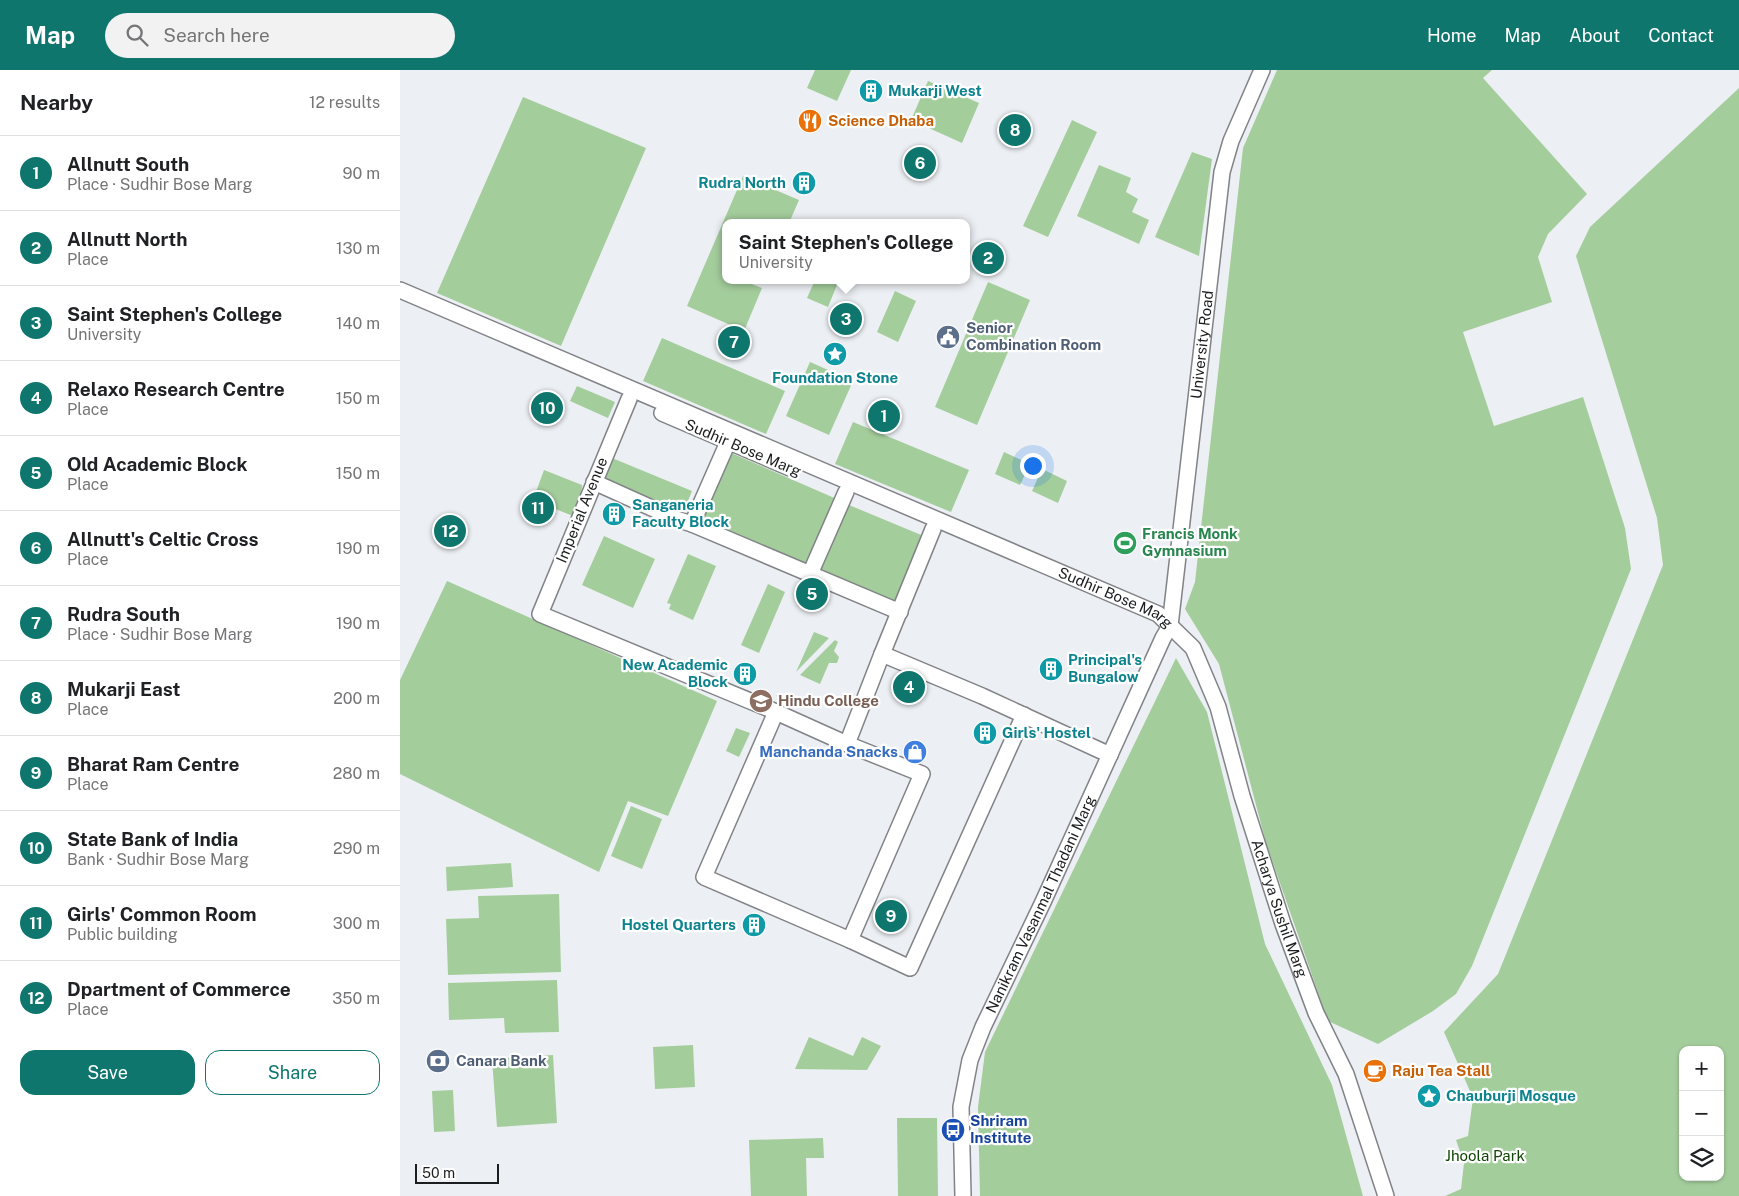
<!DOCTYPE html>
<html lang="en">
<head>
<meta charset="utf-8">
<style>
  body { margin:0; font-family:"Public Sans",sans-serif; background:#f2f2f2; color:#202124 }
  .controls { position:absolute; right:15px; bottom:15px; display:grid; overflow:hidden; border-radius:10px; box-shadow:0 1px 4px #0004 }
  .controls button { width:45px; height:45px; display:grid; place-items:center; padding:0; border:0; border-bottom:1px solid #e0e0e0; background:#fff; color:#202124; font:25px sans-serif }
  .scale { position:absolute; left:15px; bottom:12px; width:84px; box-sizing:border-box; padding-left:5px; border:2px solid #1c1d1f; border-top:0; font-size:14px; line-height:18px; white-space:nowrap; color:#1c1d1f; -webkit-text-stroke:4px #fff; paint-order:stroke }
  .you { position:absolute; left:632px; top:395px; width:18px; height:18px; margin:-12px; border:4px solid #fff; border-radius:50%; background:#1a73e8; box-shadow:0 0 0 8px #1a73e833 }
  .badge { display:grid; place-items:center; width:32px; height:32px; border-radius:50%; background:#0f766e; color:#fff; font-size:16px; font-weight:700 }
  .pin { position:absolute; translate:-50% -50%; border:2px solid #fff; box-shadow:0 1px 5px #0006 }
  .popup { position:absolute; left:322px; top:149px; width:248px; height:65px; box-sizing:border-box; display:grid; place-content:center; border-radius:10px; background:#fff; filter:drop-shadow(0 1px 4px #0005); font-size:16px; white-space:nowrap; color:#757577 }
  .popup b { font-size:19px; color:#202124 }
  .popup::after { content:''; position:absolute; left:50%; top:100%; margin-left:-10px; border:10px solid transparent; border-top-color:#fff }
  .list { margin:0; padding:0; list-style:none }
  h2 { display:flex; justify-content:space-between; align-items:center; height:65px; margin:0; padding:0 20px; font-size:21px }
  h2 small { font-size:16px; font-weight:400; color:#757577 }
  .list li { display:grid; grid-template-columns:32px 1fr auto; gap:15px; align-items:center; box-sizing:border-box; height:75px; padding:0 20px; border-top:1px solid #e0e0e0 }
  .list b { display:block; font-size:19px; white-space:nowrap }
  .list p { margin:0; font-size:16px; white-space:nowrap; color:#757577 }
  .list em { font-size:16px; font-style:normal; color:#757577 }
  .actions { display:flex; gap:10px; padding:15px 20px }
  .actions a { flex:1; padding:11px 0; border:1px solid #0f766e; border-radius:15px; text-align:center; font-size:18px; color:#0f766e }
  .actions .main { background:#0f766e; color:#fff }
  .icon { flex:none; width:28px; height:28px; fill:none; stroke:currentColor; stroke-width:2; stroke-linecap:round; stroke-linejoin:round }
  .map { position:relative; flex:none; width:1339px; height:1126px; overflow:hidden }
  header { display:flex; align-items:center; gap:30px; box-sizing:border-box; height:70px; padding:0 25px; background:#0f766e; color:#fff }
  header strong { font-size:24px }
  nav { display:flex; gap:28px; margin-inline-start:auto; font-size:18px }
  .search { width:350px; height:45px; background:#f2f2f2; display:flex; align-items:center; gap:12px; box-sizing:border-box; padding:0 18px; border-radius:28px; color:#757577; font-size:19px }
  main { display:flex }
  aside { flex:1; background:#fff }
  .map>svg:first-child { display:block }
  .green { fill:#a4cd9c; fill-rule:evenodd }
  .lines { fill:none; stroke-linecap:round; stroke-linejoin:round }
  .minor-casing { stroke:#818387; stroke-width:18 }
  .minor { stroke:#fff; stroke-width:15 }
  .labels { text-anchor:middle; stroke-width:4.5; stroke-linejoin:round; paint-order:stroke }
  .culture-label { font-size:15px; font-weight:bold; fill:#0d838f; stroke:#fff; text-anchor:start }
  .food-label { font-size:15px; font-weight:bold; fill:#c56008; stroke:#fff; text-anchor:start }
  .service-label { font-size:15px; font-weight:bold; fill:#4e5e75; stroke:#fff; text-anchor:start }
  .street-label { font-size:15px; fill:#1c1d1f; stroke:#fff }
  .leisure-label { font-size:15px; font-weight:bold; fill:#27864d; stroke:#fff; text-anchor:start }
  .education-label { font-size:15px; font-weight:bold; fill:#785e54; stroke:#fff; text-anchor:start }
  .shop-label { font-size:15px; font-weight:bold; fill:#366cbe; stroke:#fff; text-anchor:end }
  .transit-label { font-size:15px; font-weight:bold; fill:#164399; stroke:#fff; text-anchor:start }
  .park-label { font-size:15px; fill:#0f4603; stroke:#fff }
</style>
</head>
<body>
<header>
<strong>Map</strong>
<div class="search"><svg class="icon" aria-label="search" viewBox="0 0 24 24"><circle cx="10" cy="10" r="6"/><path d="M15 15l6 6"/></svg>Search here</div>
<nav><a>Home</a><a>Map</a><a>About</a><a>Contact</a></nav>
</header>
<main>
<aside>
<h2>Nearby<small>12 results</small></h2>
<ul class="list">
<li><span class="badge">1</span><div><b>Allnutt South</b><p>Place · Sudhir Bose Marg</p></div><em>90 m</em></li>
<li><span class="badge">2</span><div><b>Allnutt North</b><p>Place</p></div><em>130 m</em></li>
<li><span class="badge">3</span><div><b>Saint Stephen's College</b><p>University</p></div><em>140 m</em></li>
<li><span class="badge">4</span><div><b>Relaxo Research Centre</b><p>Place</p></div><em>150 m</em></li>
<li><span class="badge">5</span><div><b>Old Academic Block</b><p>Place</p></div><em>150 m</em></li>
<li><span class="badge">6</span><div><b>Allnutt's Celtic Cross</b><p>Place</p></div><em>190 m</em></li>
<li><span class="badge">7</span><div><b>Rudra South</b><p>Place · Sudhir Bose Marg</p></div><em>190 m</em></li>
<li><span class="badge">8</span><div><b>Mukarji East</b><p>Place</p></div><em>200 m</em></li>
<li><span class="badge">9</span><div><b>Bharat Ram Centre</b><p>Place</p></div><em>280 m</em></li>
<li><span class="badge">10</span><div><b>State Bank of India</b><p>Bank · Sudhir Bose Marg</p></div><em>290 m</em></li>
<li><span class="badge">11</span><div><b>Girls' Common Room</b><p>Public building</p></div><em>300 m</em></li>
<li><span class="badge">12</span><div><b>Dpartment of Commerce</b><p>Place</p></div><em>350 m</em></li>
</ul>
<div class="actions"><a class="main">Save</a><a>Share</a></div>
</aside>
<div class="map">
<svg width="1339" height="1126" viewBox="0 0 1339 1126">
  <rect width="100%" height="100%" fill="#eceff3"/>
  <path class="green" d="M 415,0 L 451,0 L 437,31 L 407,18 Z
    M 877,0 L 1092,0 L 1083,8 L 1187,124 L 1148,164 L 1138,187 L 1152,232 L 1063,262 L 1094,356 L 1183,327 L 1225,458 L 1231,499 L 1072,896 L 1056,924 L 1033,941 L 978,974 L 928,951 L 866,773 L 819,594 L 785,539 L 795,512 L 843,78 Z
    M 528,11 L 579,33 L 562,73 L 511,50 Z
    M 1339,18 L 1339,1126 L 1045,1126 L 1061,1119 L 1064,1093 L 1056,1070 L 1068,1066 L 1073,1028 L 1044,962 L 1098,904 L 1263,495 L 1257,448 L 1176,186 L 1190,157 ZM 1283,980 L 1320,980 L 1320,1107 L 1283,1107 Z
    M 123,27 L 246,78 L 161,276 L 37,223 Z
    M 672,50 L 697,62 L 648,167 L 623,156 Z
    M 792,82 L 812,89 L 799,186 L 755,167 Z
    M 699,95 L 731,108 L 726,122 L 738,129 L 732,142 L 749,150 L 739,174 L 677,146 Z
    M 343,106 L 399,130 L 389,153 L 326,153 L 326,210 L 350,210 L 349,213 L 362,218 L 344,261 L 287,236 Z
    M 415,210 L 439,210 L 428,237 L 407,228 Z
    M 588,212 L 630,230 L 577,355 L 535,337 Z
    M 495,221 L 516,231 L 498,272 L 477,262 Z
    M 262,268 L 385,321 L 366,364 L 243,311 Z
    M 410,292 L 453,311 L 429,365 L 386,346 Z
    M 177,316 L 215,332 L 208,348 L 170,331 Z
    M 453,352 L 569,400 L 551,442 L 435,394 Z
    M 329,382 L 439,430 L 411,493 L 402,493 L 300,449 Z
    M 604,382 L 630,394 L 620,415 L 595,404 Z
    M 212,388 L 292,421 L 283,443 L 202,411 Z
    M 642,399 L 667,411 L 658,433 L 632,421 Z
    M 144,400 L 182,415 L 181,427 L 173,446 L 133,430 Z
    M 449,435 L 526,467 L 498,534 L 420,502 Z
    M 204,466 L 255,489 L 233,538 L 182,515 Z
    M 288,484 L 316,496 L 293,550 L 269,539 L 271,534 L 267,533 Z
    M 47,511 L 317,631 L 268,746 L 228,731 L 199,802 L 0,704 L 0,610 Z
    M 368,514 L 385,522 L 359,583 L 341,575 Z
    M 414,562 L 429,568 L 396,602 Z
    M 435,570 L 438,572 L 434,581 L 439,587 L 437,593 L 429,593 L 420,614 L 400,605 Z
    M 776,588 L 807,642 L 865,874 L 932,1015 L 963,1126 L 580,1126 L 578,1037 L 585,982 Z
    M 336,658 L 350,663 L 339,687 L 326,681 Z
    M 231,736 L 262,749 L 242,799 L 211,786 Z
    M 111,793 L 113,817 L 47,821 L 46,797 Z
    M 159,824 L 161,902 L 48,905 L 46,849 L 79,848 L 78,826 Z
    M 157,910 L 159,962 L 105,963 L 104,948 L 49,950 L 48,913 Z
    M 409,967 L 453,986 L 462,967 L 481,976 L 467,1000 L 395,999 Z
    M 293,975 L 295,1017 L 255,1019 L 253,977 Z
    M 153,985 L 157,1053 L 97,1057 L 92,989 Z
    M 53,1020 L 55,1061 L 34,1062 L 32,1021 Z
    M 497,1048 L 537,1048 L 538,1126 L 498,1126 Z
    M 423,1068 L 424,1088 L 406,1088 L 407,1126 L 351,1126 L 349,1070 Z"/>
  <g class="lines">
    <g class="minor-casing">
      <g id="minor">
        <path id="s1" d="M 0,220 L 758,544 L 793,578 L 818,637 L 842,726 L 883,854 L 916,943 L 946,1004 L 986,1126"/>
        <path d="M 229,329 L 140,544 L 367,638 L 447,674"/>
        <path d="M 262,343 L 390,398"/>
        <path d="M 328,372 L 292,454 L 500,542"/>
        <path d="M 194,412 L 276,449 L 292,454"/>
        <path d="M 533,459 L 482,584 L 582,626 L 710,685"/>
        <path d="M 410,504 L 446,422"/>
        <path d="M 376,642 L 304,807 L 450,870 L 522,704 L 447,674 L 482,584"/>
        <path d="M 450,870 L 510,898 L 624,645"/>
        <path id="s2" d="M 563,1126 L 561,1037 L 570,990 L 583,957 L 643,832 L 763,568 L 770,556 L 822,102 L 831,71 L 862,0"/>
      </g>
    </g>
    <use href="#minor" class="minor"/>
  </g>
  <defs>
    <g id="building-disc" transform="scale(1.25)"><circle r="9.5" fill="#0f9aa8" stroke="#fff"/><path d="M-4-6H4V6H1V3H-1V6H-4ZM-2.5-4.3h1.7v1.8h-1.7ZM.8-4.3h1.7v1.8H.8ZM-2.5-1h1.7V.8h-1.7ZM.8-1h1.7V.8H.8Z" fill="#fff"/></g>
    <g id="restaurant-disc" transform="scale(1.25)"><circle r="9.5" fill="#e8710a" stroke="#fff"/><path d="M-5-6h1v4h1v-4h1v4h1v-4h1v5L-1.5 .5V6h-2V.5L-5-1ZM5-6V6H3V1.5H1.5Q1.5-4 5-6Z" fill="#fff"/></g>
    <g id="civic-disc" transform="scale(1.25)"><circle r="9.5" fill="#5c6f8a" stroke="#fff"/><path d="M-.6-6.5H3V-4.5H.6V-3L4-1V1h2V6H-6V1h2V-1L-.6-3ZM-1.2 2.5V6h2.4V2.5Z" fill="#fff"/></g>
    <g id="sight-disc" transform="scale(1.25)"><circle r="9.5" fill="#0f9aa8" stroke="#fff"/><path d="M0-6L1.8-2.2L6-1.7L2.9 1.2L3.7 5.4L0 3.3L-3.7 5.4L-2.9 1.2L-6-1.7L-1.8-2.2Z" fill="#fff"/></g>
    <g id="stadium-disc" transform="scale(1.25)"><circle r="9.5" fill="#2e9e5b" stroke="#fff"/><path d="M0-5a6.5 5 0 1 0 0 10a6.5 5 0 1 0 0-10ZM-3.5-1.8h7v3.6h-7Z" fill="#fff"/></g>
    <g id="university-disc" transform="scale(1.25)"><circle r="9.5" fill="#8d6e63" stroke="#fff"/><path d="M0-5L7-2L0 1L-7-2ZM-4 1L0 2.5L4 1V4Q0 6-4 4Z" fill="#fff"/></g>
    <g id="shop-disc" transform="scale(1.25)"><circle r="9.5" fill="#3f7fe0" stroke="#fff"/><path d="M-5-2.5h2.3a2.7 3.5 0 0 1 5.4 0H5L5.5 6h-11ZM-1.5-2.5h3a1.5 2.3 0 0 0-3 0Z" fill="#fff"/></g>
    <g id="bank-disc" transform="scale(1.25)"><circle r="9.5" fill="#5c6f8a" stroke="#fff"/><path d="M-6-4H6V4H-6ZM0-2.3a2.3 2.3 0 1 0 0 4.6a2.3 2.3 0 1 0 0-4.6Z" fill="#fff"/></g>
    <g id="cafe-disc" transform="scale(1.25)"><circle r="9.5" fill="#e8710a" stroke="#fff"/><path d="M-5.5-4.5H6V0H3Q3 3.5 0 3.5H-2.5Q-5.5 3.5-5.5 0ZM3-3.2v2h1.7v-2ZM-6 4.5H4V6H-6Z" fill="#fff"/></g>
    <g id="bus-disc" transform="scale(1.25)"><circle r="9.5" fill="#1a4fb4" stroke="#fff"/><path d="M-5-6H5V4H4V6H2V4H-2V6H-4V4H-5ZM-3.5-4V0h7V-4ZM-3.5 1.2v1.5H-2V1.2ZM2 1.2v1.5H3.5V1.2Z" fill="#fff"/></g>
  </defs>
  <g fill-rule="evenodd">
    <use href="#building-disc" x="471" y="21"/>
    <use href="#restaurant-disc" x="410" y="51"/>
    <use href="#building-disc" x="404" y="113"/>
    <use href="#civic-disc" x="548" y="267"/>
    <use href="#sight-disc" x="435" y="284"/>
    <use href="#building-disc" x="214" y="444"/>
    <use href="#stadium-disc" x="725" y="473"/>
    <use href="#building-disc" x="651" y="599"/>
    <use href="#building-disc" x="345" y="604"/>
    <use href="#university-disc" x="361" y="631"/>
    <use href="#building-disc" x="585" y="663"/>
    <use href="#shop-disc" x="515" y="682"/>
    <use href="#building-disc" x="354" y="855"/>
    <use href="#bank-disc" x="38" y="991"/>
    <use href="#cafe-disc" x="975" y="1001"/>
    <use href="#sight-disc" x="1029" y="1026"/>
    <use href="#bus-disc" x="553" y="1060"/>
  </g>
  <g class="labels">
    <g class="culture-label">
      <text x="488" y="26">Mukarji West</text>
      <text x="386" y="118" text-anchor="end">Rudra North</text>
      <text x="435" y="313" text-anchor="middle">Foundation Stone</text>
      <text x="232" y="440">Sanganeria<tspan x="232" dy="17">Faculty Block</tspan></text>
      <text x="668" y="595">Principal's<tspan x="668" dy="17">Bungalow</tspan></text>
      <text x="328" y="600" text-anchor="end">New Academic<tspan x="328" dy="17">Block</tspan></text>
      <text x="602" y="668">Girls' Hostel</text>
      <text x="336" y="860" text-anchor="end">Hostel Quarters</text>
      <text x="1046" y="1031">Chauburji Mosque</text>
    </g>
    <g class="food-label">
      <text x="428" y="56">Science Dhaba</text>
      <text x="992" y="1006">Raju Tea Stall</text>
    </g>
    <g class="service-label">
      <text x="566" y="263">Senior<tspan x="566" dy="17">Combination Room</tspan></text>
      <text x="56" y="996">Canara Bank</text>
    </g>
    <g class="street-label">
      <text dy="5" stroke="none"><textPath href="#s2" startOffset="898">University Road</textPath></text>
      <text transform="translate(343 378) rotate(23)" y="5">Sudhir Bose Marg</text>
      <text transform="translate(182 440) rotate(-68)" y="5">Imperial Avenue</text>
      <text dy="5" stroke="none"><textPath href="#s1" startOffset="779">Sudhir Bose Marg</textPath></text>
      <text dy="5" stroke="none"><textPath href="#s2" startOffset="308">Nanikram Vasanmal Thadani Marg</textPath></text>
      <text dy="5" stroke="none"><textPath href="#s1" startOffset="1148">Acharya Sushil Marg</textPath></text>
    </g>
    <g class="leisure-label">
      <text x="742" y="469">Francis Monk<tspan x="742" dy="17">Gymnasium</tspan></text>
    </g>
    <g class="education-label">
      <text x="378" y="636">Hindu College</text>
    </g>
    <g class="shop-label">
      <text x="498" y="687">Manchanda Snacks</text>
    </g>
    <g class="transit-label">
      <text x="570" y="1056">Shriram<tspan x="570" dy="17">Institute</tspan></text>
    </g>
    <g class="park-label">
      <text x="1085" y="1091">Jhoola Park</text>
    </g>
  </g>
</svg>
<div class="controls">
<button>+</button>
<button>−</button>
<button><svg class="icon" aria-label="layers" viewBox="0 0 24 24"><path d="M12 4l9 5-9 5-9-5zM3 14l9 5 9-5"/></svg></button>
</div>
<div class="scale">50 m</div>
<div class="you"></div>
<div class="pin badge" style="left:484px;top:346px">1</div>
<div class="pin badge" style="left:588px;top:188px">2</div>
<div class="pin badge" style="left:446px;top:249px">3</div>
<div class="popup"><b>Saint Stephen's College</b>University</div>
<div class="pin badge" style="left:509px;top:617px">4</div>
<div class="pin badge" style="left:412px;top:524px">5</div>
<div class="pin badge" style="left:520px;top:93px">6</div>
<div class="pin badge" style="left:334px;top:272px">7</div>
<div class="pin badge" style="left:615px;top:60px">8</div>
<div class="pin badge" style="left:491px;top:846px">9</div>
<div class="pin badge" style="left:147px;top:338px">10</div>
<div class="pin badge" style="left:138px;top:438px">11</div>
<div class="pin badge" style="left:50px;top:461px">12</div>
</div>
</main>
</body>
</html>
